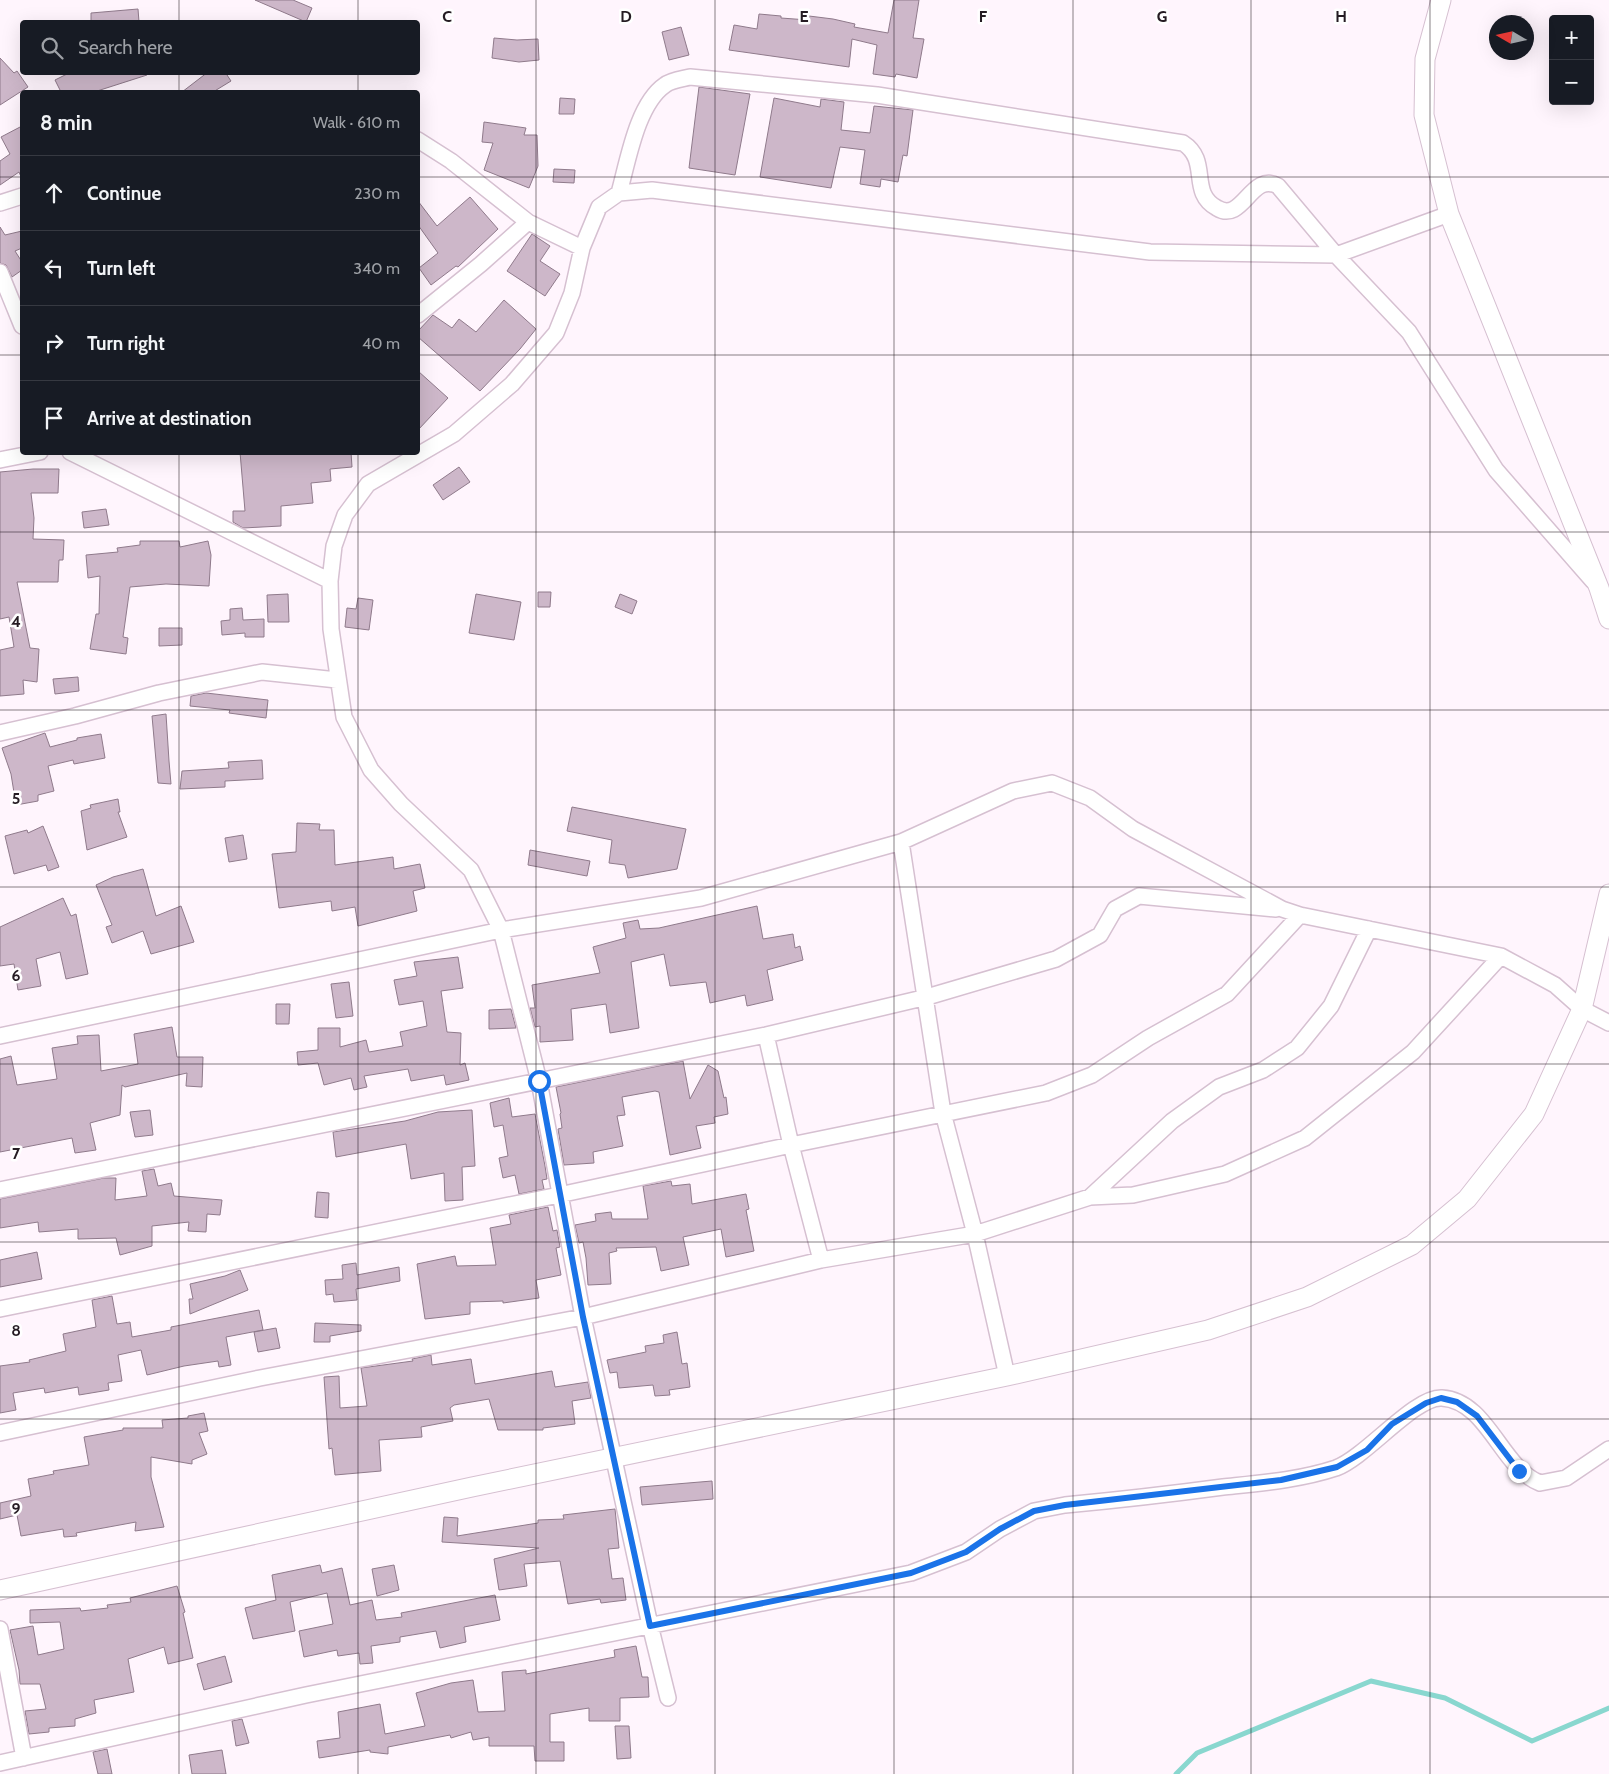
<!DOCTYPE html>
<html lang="en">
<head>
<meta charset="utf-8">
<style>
  body { margin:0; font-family:Cabin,sans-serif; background:#242831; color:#f1f3f6 }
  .controls { position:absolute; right:15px; top:15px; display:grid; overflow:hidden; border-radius:5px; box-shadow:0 5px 20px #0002 }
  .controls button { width:45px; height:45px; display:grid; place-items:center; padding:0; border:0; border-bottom:1px solid #363941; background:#171b24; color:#f1f3f6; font:25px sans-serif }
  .compass { position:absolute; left:1489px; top:15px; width:45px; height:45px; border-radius:50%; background:#171b24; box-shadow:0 5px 20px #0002; rotate:279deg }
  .stop { position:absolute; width:15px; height:15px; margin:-11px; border:4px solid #1a73e8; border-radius:50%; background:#fff }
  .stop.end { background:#1a73e8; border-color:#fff; box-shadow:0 1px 5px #0008 }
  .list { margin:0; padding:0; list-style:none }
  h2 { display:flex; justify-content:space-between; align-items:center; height:65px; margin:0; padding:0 20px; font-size:21px }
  h2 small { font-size:16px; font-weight:400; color:#9ea1a6 }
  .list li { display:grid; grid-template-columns:32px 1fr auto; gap:15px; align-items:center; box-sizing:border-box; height:75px; padding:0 20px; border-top:1px solid #363941 }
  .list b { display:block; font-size:19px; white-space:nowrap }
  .list em { font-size:16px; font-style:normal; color:#9ea1a6 }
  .icon { flex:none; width:28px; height:28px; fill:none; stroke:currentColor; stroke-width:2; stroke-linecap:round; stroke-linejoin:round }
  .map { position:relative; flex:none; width:1609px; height:1774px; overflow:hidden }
  .search { position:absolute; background:#171b24; box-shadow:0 5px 20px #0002; left:20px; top:20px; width:400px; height:55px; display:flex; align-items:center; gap:12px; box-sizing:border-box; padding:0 18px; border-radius:5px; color:#9ea1a6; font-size:19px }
  .panel { position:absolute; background:#171b24; box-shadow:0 5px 20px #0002; left:20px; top:90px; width:400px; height:365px; border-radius:5px }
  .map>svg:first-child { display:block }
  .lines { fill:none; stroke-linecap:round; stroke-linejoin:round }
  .stream { stroke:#89d7cf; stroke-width:5 }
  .building { fill:#cdb7c9; stroke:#8f7a8b }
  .minor-casing { stroke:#d6c0d1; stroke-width:18 }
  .tertiary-casing { stroke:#d6c0d1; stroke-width:21 }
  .minor { stroke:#fff; stroke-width:15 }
  .tertiary { stroke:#fff; stroke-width:19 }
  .route { stroke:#1a73e8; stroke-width:6 }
  .grid { fill:none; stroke:#251c23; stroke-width:1; stroke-opacity:0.55 }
  .grid-label { font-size:16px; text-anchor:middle; font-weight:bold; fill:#251c23; stroke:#fff; stroke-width:5; stroke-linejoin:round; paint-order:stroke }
</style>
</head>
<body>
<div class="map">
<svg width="1609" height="1774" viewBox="0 0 1609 1774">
  <rect width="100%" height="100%" fill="#fff5fd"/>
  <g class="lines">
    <path class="stream" d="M 1176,1774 L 1197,1753 L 1371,1681 L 1445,1698 L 1532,1741 L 1609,1708"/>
  </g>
  <path class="building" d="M 255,0 L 293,0 L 312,8 L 306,22 Z
    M 894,0 L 919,0 L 913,38 L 924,39 L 917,78 L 896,74 L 895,77 L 873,74 L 877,45 L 852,39 L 849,67 L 729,50 L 734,25 L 757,29 L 759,14 L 781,16 L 781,18 L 808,20 L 809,16 L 833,19 L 855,24 L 854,27 L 888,33 Z
    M 138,9 L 139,22 L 91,22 L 91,13 Z
    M 681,27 L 689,55 L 669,60 L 662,32 Z
    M 494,38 L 517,40 L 538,39 L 539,60 L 519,62 L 492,58 Z
    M 0,58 L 14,73 L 17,71 L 28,87 L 0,105 Z
    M 71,72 L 146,72 L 147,75 L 94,92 L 61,92 L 55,80 Z
    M 208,72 L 225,72 L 231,81 L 213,92 L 182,92 Z
    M 699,87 L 750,94 L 735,175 L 689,168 Z
    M 560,98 L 575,99 L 574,114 L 559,114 Z
    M 774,98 L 820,107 L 821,99 L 844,102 L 841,130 L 870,133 L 874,106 L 913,110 L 907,156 L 903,155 L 898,182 L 881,179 L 880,187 L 860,184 L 865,150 L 840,147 L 831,188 L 760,177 Z
    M 484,122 L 526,128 L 524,135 L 537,135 L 538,166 L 529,188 L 484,170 L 493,143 L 482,142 Z
    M 22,126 L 22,179 L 19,172 L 0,185 L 0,161 L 10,154 L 1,137 Z
    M 554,169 L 575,170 L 574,183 L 553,182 Z
    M 470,197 L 498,229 L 458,267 L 456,266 L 431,285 L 419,268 L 438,253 L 418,225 L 418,201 L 437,226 Z
    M 0,227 L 5,235 L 22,231 L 22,248 L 15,251 L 22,262 L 22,270 L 12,277 L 6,265 L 0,263 Z
    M 532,234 L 550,246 L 540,261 L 560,274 L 545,296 L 507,271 Z
    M 504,300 L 536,329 L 520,349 L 480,391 L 418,337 L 418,331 L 433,315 L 452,328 L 459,319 L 476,332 Z
    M 418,371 L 448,398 L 418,430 Z
    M 240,452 L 351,452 L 352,467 L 330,469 L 331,481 L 311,483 L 313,503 L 281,506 L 281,526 L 243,528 L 233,522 L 233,511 L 245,511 Z
    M 459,467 L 470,482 L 443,500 L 433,485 Z
    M 33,469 L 59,469 L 58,493 L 31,493 L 34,518 L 33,539 L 64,540 L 63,560 L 59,560 L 58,582 L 17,582 L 30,648 L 39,649 L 37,682 L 23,680 L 24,694 L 0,696 L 0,650 L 14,647 L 9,617 L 0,619 L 0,472 Z
    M 106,509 L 109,525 L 84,528 L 82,512 Z
    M 140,541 L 179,541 L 180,547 L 208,541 L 211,555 L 209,586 L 166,584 L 130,587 L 123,637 L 128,638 L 126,654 L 90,649 L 96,614 L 99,614 L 100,576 L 88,578 L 86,555 L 118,552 L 117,548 L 140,545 Z
    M 538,592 L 551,592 L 550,607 L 538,607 Z
    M 288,594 L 289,622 L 268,622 L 267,595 Z
    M 476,594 L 521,602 L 514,640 L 469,633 Z
    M 620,594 L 637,601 L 632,614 L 615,607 Z
    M 358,598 L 373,600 L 369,630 L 345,627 L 347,608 L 356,609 Z
    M 242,608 L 243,620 L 264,619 L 264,637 L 245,637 L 245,633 L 222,635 L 221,621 L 230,620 L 230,609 Z
    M 159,628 L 182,628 L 182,645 L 159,646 Z
    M 78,677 L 79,691 L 55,694 L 53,679 Z
    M 206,693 L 268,700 L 266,718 L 229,713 L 230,710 L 190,706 L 191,696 Z
    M 166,714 L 169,761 L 171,784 L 158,783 L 152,716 Z
    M 45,733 L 50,747 L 77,740 L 77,738 L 101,734 L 105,758 L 74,764 L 73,760 L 48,766 L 54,791 L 38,795 L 38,801 L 16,805 L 11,774 L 2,748 Z
    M 262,760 L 263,779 L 225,781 L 225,787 L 180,789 L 182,771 L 229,768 L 228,762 Z
    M 118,799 L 120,812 L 118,812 L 127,837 L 87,850 L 81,811 L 91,808 L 90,805 Z
    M 572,807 L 686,829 L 677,869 L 628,878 L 625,865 L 609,863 L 612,840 L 567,831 Z
    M 297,823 L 320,824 L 319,830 L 334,830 L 335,865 L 393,857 L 394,869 L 420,864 L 425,888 L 413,891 L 417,911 L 358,926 L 355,907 L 332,911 L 331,901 L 279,908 L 272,854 L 296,852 Z
    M 43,826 L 59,867 L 48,871 L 46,865 L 14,874 L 5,836 L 27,830 L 28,833 Z
    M 243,835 L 247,859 L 229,862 L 225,838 Z
    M 530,850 L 590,861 L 587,876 L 528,865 Z
    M 143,869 L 156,916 L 181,906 L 194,942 L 151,954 L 143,931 L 112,943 L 106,927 L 112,925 L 96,885 L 113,877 Z
    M 63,898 L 71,916 L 76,914 L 88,974 L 66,979 L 60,952 L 36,959 L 41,986 L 18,990 L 14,964 L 0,966 L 0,927 Z
    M 757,906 L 763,939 L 793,934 L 795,948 L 800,946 L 803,960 L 767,970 L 773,1000 L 747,1006 L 745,995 L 710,1003 L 706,982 L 670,986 L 664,954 L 631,962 L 639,1028 L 610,1033 L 606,1004 L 571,1009 L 573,1040 L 540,1042 L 540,1026 L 535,1027 L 530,1008 L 535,1008 L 532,985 L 600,973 L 593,947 L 626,938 L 623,923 L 638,920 L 640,929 L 659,928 Z
    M 458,957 L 463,988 L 441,991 L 447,1032 L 461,1033 L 460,1065 L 465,1063 L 469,1080 L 446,1085 L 444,1075 L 411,1081 L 408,1069 L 364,1076 L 367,1087 L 354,1090 L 351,1078 L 324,1085 L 318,1063 L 298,1065 L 297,1052 L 318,1050 L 318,1028 L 340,1028 L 340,1047 L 366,1040 L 369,1052 L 403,1046 L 400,1032 L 427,1026 L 423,1001 L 399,1005 L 394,980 L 417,976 L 414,962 Z
    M 349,982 L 353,1016 L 336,1018 L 331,984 Z
    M 276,1004 L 290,1004 L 289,1024 L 276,1024 Z
    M 511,1009 L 516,1028 L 489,1029 L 489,1010 Z
    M 172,1027 L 177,1057 L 203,1057 L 202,1087 L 186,1086 L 187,1073 L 125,1087 L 122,1085 L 120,1115 L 90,1123 L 96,1150 L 75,1153 L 72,1138 L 0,1152 L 0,1059 L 11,1056 L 17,1085 L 57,1079 L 52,1048 L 78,1044 L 77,1036 L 99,1035 L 101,1071 L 138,1064 L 134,1034 Z
    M 683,1061 L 690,1099 L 708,1065 L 718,1071 L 724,1098 L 726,1097 L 728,1114 L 714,1117 L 715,1123 L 696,1126 L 701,1148 L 670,1155 L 659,1092 L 655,1091 L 622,1097 L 625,1115 L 617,1116 L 623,1146 L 593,1152 L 594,1163 L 564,1165 L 558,1129 L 562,1128 L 560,1114 L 561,1113 L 556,1087 Z
    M 509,1098 L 512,1117 L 535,1114 L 545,1166 L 547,1179 L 542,1180 L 544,1189 L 519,1194 L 515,1175 L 503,1178 L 499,1158 L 508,1156 L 503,1125 L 494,1127 L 490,1103 Z
    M 150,1110 L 153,1135 L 135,1137 L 130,1112 Z
    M 472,1110 L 475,1166 L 462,1167 L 463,1200 L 445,1201 L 444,1173 L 411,1179 L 406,1144 L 336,1157 L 333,1132 L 405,1121 L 438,1112 Z
    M 154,1169 L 158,1186 L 171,1183 L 174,1196 L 222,1200 L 220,1215 L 207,1214 L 206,1232 L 188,1231 L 189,1222 L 152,1226 L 152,1246 L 120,1255 L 116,1238 L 78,1239 L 78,1229 L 39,1232 L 38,1222 L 0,1228 L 0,1199 L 104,1178 L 116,1178 L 115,1200 L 147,1196 L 142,1171 Z
    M 671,1181 L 672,1186 L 690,1184 L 692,1204 L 746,1194 L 749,1209 L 746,1210 L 754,1251 L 726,1257 L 721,1229 L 683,1237 L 689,1265 L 661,1271 L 656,1247 L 616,1248 L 617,1251 L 609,1253 L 611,1284 L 588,1285 L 586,1258 L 583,1242 L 579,1243 L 575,1225 L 596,1221 L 595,1214 L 611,1212 L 612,1219 L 648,1219 L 643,1186 Z
    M 317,1192 L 329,1193 L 328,1218 L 315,1217 Z
    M 548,1207 L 553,1231 L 557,1230 L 560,1247 L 556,1248 L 561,1275 L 536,1280 L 539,1298 L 503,1303 L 503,1301 L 470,1302 L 470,1314 L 425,1319 L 417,1264 L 455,1256 L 457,1266 L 496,1265 L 490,1228 L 511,1224 L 509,1215 Z
    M 37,1252 L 42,1279 L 0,1287 L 0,1260 Z
    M 356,1263 L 357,1275 L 399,1267 L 400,1281 L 356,1289 L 357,1300 L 334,1302 L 333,1294 L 326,1295 L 325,1280 L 343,1279 L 342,1265 Z
    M 240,1270 L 248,1290 L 190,1314 L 189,1299 L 193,1299 L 190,1284 L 225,1276 Z
    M 112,1296 L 117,1324 L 130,1322 L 132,1337 L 171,1330 L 171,1327 L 259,1310 L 263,1330 L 226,1337 L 231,1365 L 219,1367 L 218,1361 L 184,1366 L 147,1375 L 141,1350 L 118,1355 L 122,1381 L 108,1383 L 109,1390 L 79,1395 L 78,1387 L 45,1393 L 44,1388 L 13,1393 L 16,1410 L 0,1413 L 0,1366 L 30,1362 L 29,1360 L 66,1351 L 63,1334 L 96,1327 L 92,1300 Z
    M 315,1323 L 361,1325 L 361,1331 L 330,1336 L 330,1342 L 314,1342 Z
    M 276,1328 L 280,1348 L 258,1352 L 254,1332 Z
    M 677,1332 L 682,1364 L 687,1363 L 690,1387 L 669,1390 L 670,1395 L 655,1396 L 653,1385 L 619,1388 L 617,1372 L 610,1373 L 607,1360 L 646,1352 L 645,1346 L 664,1343 L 663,1335 Z
    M 431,1355 L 432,1365 L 471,1359 L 475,1384 L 552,1371 L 555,1387 L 588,1382 L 591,1398 L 572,1401 L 575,1424 L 543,1428 L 543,1430 L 498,1430 L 489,1399 L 454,1405 L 450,1408 L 453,1421 L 421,1427 L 422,1437 L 379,1440 L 381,1471 L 335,1475 L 332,1448 L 329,1449 L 324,1377 L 339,1376 L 340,1408 L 367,1406 L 361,1368 L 413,1361 L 412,1359 Z
    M 204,1413 L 208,1431 L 199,1433 L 207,1454 L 192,1460 L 192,1464 L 151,1457 L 151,1477 L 164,1527 L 135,1531 L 136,1522 L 76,1533 L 77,1536 L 64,1537 L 63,1529 L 21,1536 L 17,1515 L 0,1519 L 0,1503 L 31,1496 L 28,1479 L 54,1474 L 53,1471 L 89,1465 L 84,1437 L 123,1430 L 123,1428 L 163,1428 L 162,1420 L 188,1418 L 188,1416 Z
    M 712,1481 L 713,1499 L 642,1505 L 640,1487 Z
    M 615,1509 L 619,1548 L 608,1549 L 612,1579 L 623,1578 L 626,1600 L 601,1603 L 600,1599 L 568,1604 L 560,1561 L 524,1564 L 527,1586 L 499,1590 L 494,1559 L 539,1548 L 442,1542 L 444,1517 L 458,1518 L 457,1536 L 538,1523 L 538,1520 L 564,1519 L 563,1515 Z
    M 320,1565 L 322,1573 L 342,1568 L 350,1605 L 372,1600 L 376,1620 L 402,1617 L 401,1613 L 495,1595 L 500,1620 L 464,1627 L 466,1642 L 440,1648 L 436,1631 L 400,1637 L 400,1642 L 371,1646 L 373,1663 L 360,1664 L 359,1653 L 338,1656 L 337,1650 L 304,1657 L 299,1631 L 333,1624 L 327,1593 L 290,1602 L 295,1631 L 253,1639 L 245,1608 L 276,1600 L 272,1575 Z
    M 394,1565 L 399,1590 L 377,1596 L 372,1569 Z
    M 177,1586 L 185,1612 L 183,1613 L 193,1658 L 168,1664 L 164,1647 L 128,1659 L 134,1692 L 94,1700 L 96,1713 L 75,1719 L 75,1726 L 49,1728 L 49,1732 L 29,1734 L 25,1711 L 46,1709 L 40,1684 L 20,1684 L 19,1670 L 10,1630 L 33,1626 L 38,1655 L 64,1649 L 60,1622 L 30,1623 L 30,1610 L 80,1608 L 81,1611 L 108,1608 L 107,1605 L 131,1602 L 130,1598 Z
    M 636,1646 L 642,1677 L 648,1677 L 649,1697 L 620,1698 L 620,1721 L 589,1721 L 589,1708 L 550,1714 L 550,1742 L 564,1742 L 564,1761 L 535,1761 L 534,1746 L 489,1746 L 489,1737 L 473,1740 L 471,1732 L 451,1738 L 450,1735 L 388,1747 L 388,1754 L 370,1752 L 370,1750 L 319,1758 L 317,1741 L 340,1738 L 338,1712 L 380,1704 L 385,1734 L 425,1726 L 416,1693 L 451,1683 L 473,1680 L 478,1712 L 505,1711 L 502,1672 L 526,1670 L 526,1674 L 615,1657 L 614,1650 Z
    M 225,1656 L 232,1682 L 204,1690 L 197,1664 Z
    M 242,1719 L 249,1743 L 236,1746 L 232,1721 Z
    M 615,1726 L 629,1726 L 631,1758 L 617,1759 Z
    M 107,1749 L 112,1774 L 98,1774 L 93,1752 Z
    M 222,1750 L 226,1774 L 192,1774 L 189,1755 Z"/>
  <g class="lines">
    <g class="minor-casing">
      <path id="minor" d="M 418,140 L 451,161 L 528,222 L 582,248
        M 619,193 C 628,161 637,104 665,85 C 671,80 682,79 690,77 L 877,95 L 1183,143 C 1211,161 1188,192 1217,208 C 1243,224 1251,171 1278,186 L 1336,255 L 1409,332 L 1496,470 L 1593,581
        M 0,203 L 22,196
        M 0,272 L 22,326
        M 418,315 L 481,264 L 528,222
        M 70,452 L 330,581
        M 0,460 L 40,452
        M 0,733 L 75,716 L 159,693 L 262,672 L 337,680
        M 901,842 L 943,1113 L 975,1234 L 1007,1376
        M 766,1035 L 791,1145 L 821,1260
        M 0,1036 L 501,930 L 701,898 L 901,842 L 1013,791 L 1052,783 L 1090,798 L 1133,829 L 1282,909 L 1300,915 L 1501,956 L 1555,985 L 1582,1009 L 1609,1023
        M 0,1190 L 766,1035 L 927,997 L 1056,959 L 1100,935 L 1115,909 L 1139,896 L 1276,909
        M 1090,1197 L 1172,1121 L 1219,1087 L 1263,1070 L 1297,1048 L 1331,1006 L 1369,929
        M 0,1309 L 559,1195 L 791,1145 L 1046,1093 L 1092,1075 L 1148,1038 L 1227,994 L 1300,915
        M 0,1433 L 260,1378 L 583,1317 L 821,1260 L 975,1234 L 1090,1197 L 1133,1195 L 1225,1174 L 1305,1138 L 1413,1052 L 1501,956
        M 0,1629 L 24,1758
        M 668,1698 L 650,1625 L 583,1317 L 539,1081 L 501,930 L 471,870 L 401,804 L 371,770 L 344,717 L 331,629 L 330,581 L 334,546 L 345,515 L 368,484 L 454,434 L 512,384 L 556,333 L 572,293 L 582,248 L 599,207 L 619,193 L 652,190 L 1150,252 L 1336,255 L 1449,214
        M 0,1763 L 306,1695 L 911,1573 L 966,1552 L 1000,1529 L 1034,1511 L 1065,1505 C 1118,1500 1171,1494 1223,1487 C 1261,1483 1300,1480 1336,1468 C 1366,1457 1415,1396 1442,1398 C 1488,1401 1501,1468 1540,1483 L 1566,1478 L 1609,1449"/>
    </g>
    <g class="tertiary-casing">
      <path id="tertiary" d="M 1441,0 L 1425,59 L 1424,115 L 1449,214 L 1599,588 L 1609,619
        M 0,1590 L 472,1487 L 1007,1376 L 1208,1330 L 1307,1297 L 1412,1245 L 1467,1199 L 1534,1114 L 1582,1009 L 1609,894"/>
    </g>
    <use href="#minor" class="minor"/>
    <use href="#tertiary" class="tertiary"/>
  </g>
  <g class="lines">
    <path class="route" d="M 539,1081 L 583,1317 L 650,1626 L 911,1573 L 966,1552 L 1000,1529 L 1034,1511 L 1065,1505 L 1281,1480 L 1337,1467 L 1367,1450 L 1392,1424 L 1426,1403 L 1441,1398 L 1457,1402 L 1477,1416 L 1519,1471"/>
  </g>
  <path class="grid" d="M 179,0 L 179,22M 358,0 L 358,22M 536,0 L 536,1774M 715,0 L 715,1774M 894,0 L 894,1774M 1073,0 L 1073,1774M 1251,0 L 1251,1774M 1430,0 L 1430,1774M 179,72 L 179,92M 358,72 L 358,92M 0,177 L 22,177M 418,177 L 1609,177M 0,355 L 22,355M 418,355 L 1609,355M 179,452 L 179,1774M 358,452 L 358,1774M 0,532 L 1609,532M 0,710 L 1609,710M 0,887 L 1609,887M 0,1064 L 1609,1064M 0,1242 L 1609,1242M 0,1419 L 1609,1419M 0,1597 L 1609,1597"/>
  <g class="grid-label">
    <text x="447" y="22">C</text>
    <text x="626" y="22">D</text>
    <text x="804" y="22">E</text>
    <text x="983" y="22">F</text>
    <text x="1162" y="22">G</text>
    <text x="1341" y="22">H</text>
    <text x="16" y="627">4</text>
    <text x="16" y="804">5</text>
    <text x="16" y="981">6</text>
    <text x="16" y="1159">7</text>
    <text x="16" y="1336">8</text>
    <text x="16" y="1514">9</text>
  </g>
</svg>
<div class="controls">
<button>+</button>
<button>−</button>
</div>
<svg class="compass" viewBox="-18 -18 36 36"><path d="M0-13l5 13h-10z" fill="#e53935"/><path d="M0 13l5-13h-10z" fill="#9ea1a6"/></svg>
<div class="stop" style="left:539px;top:1081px"></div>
<div class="stop end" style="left:1519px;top:1471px"></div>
<div class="search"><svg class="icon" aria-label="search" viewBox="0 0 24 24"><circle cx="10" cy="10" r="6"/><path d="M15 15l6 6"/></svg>Search here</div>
<section class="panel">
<h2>8 min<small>Walk · 610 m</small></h2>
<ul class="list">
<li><svg class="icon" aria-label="ahead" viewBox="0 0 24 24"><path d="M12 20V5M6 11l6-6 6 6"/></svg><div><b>Continue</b></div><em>230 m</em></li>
<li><svg class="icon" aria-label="left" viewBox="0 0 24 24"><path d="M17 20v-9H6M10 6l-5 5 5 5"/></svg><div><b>Turn left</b></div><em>340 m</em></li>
<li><svg class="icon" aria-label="right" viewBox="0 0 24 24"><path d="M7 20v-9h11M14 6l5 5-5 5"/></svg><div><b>Turn right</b></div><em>40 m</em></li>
<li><svg class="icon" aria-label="arrive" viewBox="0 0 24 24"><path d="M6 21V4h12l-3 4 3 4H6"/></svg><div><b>Arrive at destination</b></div></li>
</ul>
</section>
</div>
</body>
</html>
